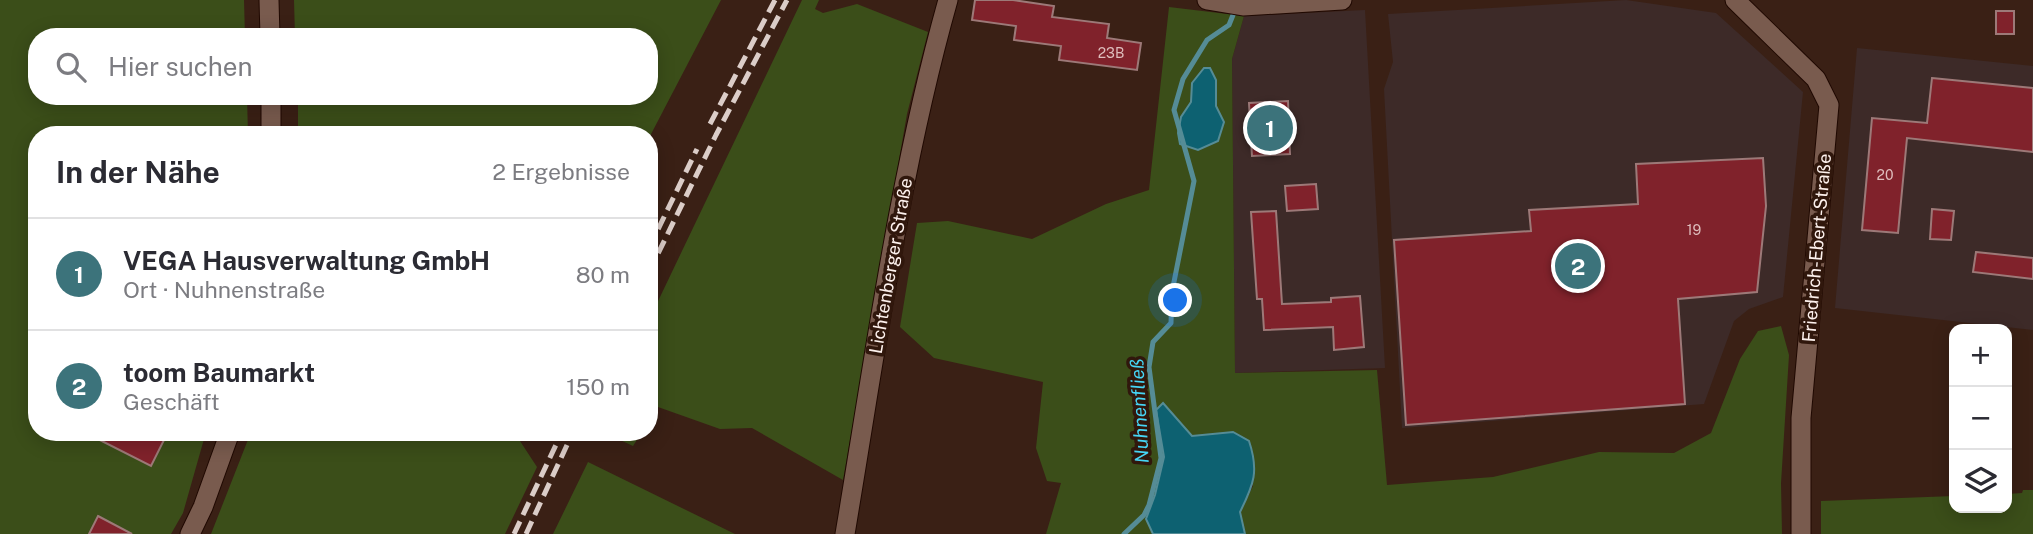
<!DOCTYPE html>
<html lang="de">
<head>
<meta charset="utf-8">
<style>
  body { margin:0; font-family:"Public Sans",sans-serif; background:#f7f7f7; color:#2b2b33 }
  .controls { position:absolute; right:21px; bottom:21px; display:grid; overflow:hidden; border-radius:14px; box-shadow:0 4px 18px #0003 }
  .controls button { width:63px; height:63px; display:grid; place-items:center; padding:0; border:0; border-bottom:2px solid #e1e1e2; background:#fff; color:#2b2b33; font:35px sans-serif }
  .you { position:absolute; left:1176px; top:301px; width:24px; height:24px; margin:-18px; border:5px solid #fff; border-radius:50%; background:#1a73e8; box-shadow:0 0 0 10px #1a73e833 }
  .badge { display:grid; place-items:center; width:46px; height:46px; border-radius:50%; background:#3c737b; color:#fff; font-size:23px; font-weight:700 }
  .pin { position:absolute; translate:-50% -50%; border:4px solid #fff; box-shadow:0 2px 7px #0006 }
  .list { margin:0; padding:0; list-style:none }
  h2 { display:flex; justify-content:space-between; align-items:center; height:91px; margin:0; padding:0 28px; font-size:30px }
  h2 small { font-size:23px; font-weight:400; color:#7c7c81 }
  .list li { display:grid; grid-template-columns:46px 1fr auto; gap:21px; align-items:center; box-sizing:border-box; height:112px; padding:0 28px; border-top:2px solid #e1e1e2 }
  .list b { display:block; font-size:26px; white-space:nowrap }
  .list p { margin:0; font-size:23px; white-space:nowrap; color:#7c7c81 }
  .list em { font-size:23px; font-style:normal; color:#7c7c81 }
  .icon { flex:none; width:38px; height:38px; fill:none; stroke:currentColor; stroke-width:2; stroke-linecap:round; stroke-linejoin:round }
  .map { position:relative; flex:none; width:2033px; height:534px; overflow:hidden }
  .search { position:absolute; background:#fff; box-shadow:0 4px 18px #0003; left:28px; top:28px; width:630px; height:77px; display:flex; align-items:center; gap:18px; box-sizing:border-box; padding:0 24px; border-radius:28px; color:#7c7c81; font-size:26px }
  .panel { position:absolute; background:#fff; box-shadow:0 4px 18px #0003; left:28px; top:126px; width:630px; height:315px; border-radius:28px }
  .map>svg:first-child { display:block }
  .commercial { fill:#3d2a28 }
  .green { fill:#3b4e19 }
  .water { fill:#0d6171; stroke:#558c96; stroke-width:2 }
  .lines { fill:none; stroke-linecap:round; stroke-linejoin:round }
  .stream { stroke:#558c96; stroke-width:5 }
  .building { fill:#80222b; stroke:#9d7978; stroke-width:2 }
  .street-casing { stroke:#200902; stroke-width:21 }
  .street { stroke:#795b4e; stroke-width:19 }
  .rail { stroke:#dbcdc8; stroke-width:5; stroke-dasharray:14 7; stroke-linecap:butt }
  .labels { text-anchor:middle; stroke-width:7; stroke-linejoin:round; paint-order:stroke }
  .number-label { font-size:14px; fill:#debdbc }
  .street-label { font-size:18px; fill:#fdf1ed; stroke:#30170c }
  .water-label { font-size:19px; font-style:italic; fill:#46d5f5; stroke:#30170c }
</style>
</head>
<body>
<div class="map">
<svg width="2033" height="534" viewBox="0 0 2033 534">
  <rect width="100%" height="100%" fill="#3a2015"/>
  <path class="commercial" d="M 1626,0 L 1716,13 L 1803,92 L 1783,297 L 1749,309 L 1734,321 L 1704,404 L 1402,428 L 1384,89 L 1393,62 L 1388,14 Z
    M 1365,10 L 1385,368 L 1235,373 L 1232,59 L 1244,16 Z
    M 1857,48 L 2033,66 L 2033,330 L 1835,308 Z"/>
  <path class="green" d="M 0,0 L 244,0 L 245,37 L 37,37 L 37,96 L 247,96 L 248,135 L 37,135 L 37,432 L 206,432 L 183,513 L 171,534 L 0,534 Z
    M 294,0 L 721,0 L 649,138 L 649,135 L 298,135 L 298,96 L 649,96 L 649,37 L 295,37 Z
    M 802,0 L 819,0 L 815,9 L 823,13 L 857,4 L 928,32 L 907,114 L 843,480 L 752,428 L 720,429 L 658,407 L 649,421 L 649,320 Z
    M 1169,7 L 1244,16 L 1232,59 L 1235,373 L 1377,370 L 1387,485 L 1493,477 L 1599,452 L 1674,453 L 1711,433 L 1740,359 L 1758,331 L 1781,326 L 1789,355 L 1781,483 L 1782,534 L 1245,534 L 1240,512 L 1253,486 L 1233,432 L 1192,436 L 1156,411 L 1164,457 L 1155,495 L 1146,519 L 1153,534 L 1046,534 L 1061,483 L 1047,481 L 1036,448 L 1043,382 L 934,358 L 900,327 L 917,223 L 948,221 L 1032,239 L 1106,204 L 1149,190 Z
    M 251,432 L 498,432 L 520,441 L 537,467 L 505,534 L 211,534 Z
    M 603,432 L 642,432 L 633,446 Z
    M 588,462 L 735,534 L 553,534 Z
    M 2023,490 L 2033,490 L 2033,534 L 1821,534 L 1821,501 L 1954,496 L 1954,508 L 2007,508 L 2007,494 L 2022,493 Z"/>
  <path class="water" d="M 1204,68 L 1210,68 L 1216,80 L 1216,106 L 1224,122 L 1218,141 L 1198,150 L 1180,144 L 1178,133 L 1181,117 L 1191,102 L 1192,83 Z
    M 1163,403 L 1192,436 L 1233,432 L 1249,441 C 1259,471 1254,484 1240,512 L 1245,534 L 1153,534 L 1146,519 L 1155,495 L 1164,457 L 1156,410 Z"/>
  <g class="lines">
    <path class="stream" d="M 1124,534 L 1144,515 L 1149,505 L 1161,458 L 1149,367 L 1153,342 L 1171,323 L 1172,292 L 1194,181 L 1174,110 L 1183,79 L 1207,40 L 1229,25 L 1233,15"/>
  </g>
  <path class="building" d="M 975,0 L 1013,0 L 1054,6 L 1052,17 L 1109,24 L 1107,38 L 1141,43 L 1137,70 L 1059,60 L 1061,46 L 1014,40 L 1016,26 L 972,20 Z
    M 1996,11 L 2014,11 L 2014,34 L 1996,34 Z
    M 1932,78 L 2033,88 L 2033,152 L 1907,138 L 1898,233 L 1862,230 L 1872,118 L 1927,123 Z
    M 1288,101 L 1290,154 L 1252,156 L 1249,103 Z
    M 1763,158 L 1766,206 L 1757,292 L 1678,299 L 1685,404 L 1406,425 L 1394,240 L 1531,231 L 1529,210 L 1638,204 L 1636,164 Z
    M 1316,184 L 1318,209 L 1287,211 L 1285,186 Z
    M 1932,209 L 1954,211 L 1951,240 L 1930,239 Z
    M 1276,211 L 1282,304 L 1331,302 L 1331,298 L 1360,296 L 1364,347 L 1334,350 L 1333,327 L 1264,330 L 1262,299 L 1257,299 L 1251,212 Z
    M 1976,252 L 2033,258 L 2033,279 L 1973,272 Z
    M 84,432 L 168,432 L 151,466 Z
    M 98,516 L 132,534 L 89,534 Z"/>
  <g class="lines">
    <g class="street-casing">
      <path id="street" d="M 269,0 L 270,37
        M 1207,0 L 1243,6 L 1342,0
        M 1735,0 L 1816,79 L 1829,105 L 1801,418 L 1801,534
        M 271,96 L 271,135
        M 190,534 L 203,507 L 230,432
        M 845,534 C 875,356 899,174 948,0"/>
    </g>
    <use href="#street" class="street"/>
    <path class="rail" d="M 710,124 L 775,0
      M 649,248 L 697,149
      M 649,272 L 716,135 L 787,0
      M 514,534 L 562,432
      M 526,534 L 573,432"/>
  </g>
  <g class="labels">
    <g class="number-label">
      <text x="1111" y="58">23B</text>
      <text x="1885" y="180">20</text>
      <text x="1694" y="235">19</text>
    </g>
    <g class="street-label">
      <text transform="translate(1817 248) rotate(-85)" y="6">Friedrich-Ebert-Straße</text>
      <text transform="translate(891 266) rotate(-80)" y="6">Lichtenberger Straße</text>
    </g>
    <g class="water-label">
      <text transform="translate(1139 411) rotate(-93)" y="7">Nuhnenfließ</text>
    </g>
  </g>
</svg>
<div class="controls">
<button>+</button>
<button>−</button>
<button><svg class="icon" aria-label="layers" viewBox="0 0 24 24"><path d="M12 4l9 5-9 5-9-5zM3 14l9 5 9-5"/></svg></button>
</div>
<div class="you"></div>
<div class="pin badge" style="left:1270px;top:128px">1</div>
<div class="pin badge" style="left:1578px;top:266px">2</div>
<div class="search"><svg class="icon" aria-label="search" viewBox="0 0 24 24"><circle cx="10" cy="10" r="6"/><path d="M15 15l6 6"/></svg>Hier suchen</div>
<section class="panel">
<h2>In der Nähe<small>2 Ergebnisse</small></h2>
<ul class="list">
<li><span class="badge">1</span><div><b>VEGA Hausverwaltung GmbH</b><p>Ort · Nuhnenstraße</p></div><em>80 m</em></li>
<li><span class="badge">2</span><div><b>toom Baumarkt</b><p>Geschäft</p></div><em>150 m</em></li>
</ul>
</section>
</div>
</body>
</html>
